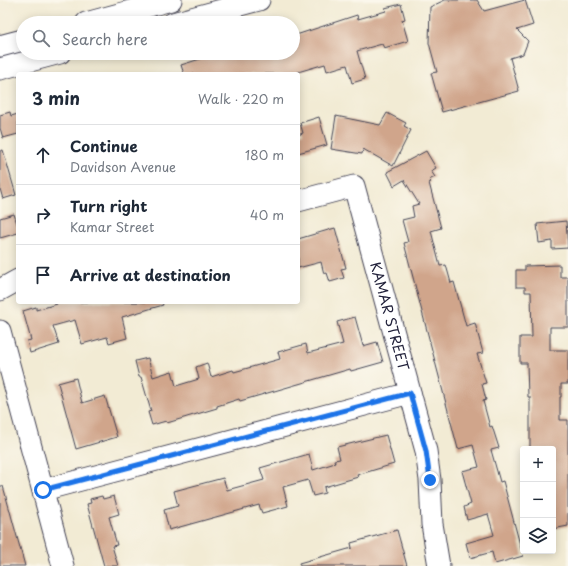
<!DOCTYPE html>
<html lang="en">
<head>
<meta charset="utf-8">
<style>
  body { margin:0; font-family:"Playpen Sans",sans-serif; background:#f2f2f3; color:#1f2937 }
  .controls { position:absolute; right:12px; bottom:12px; display:grid; overflow:hidden; border-radius:4px; box-shadow:0 2px 10px #0003 }
  .controls button { width:36px; height:36px; display:grid; place-items:center; padding:0; border:0; border-bottom:1px solid #e0e1e3; background:#fff; color:#1f2937; font:20px sans-serif }
  .stop { position:absolute; width:12px; height:12px; margin:-9px; border:3px solid #1a73e8; border-radius:50%; background:#fff }
  .stop.end { background:#1a73e8; border-color:#fff; box-shadow:0 1px 4px #0008 }
  .list { margin:0; padding:0; list-style:none }
  h2 { display:flex; justify-content:space-between; align-items:center; height:52px; margin:0; padding:0 16px; font-size:17px }
  h2 small { font-size:13px; font-weight:400; color:#747a83 }
  .list li { display:grid; grid-template-columns:26px 1fr auto; gap:12px; align-items:center; box-sizing:border-box; height:60px; padding:0 16px; border-top:1px solid #e0e1e3 }
  .list b { display:block; font-size:15px; white-space:nowrap }
  .list p { margin:0; font-size:13px; white-space:nowrap; color:#747a83 }
  .list em { font-size:13px; font-style:normal; color:#747a83 }
  .icon { flex:none; width:22px; height:22px; fill:none; stroke:currentColor; stroke-width:2; stroke-linecap:round; stroke-linejoin:round }
  .map { position:relative; flex:none; width:568px; height:566px; overflow:hidden }
  .search { position:absolute; background:#fff; box-shadow:0 2px 10px #0003; left:16px; top:16px; width:284px; height:44px; display:flex; align-items:center; gap:10px; box-sizing:border-box; padding:0 14px; border-radius:22px; color:#747a83; font-size:15px }
  .panel { position:absolute; background:#fff; box-shadow:0 2px 10px #0003; left:16px; top:72px; width:284px; height:232px; border-radius:4px }
  .map>svg:first-child { display:block }
  .building { fill:#d0a58b }
  .lines { fill:none; stroke-linecap:round; stroke-linejoin:round }
  .minor-casing { stroke:#414052; stroke-width:23 }
  .minor { stroke:#fff; stroke-width:21 }
  .route { stroke:#1a73e8; stroke-width:5 }
  .labels { text-anchor:middle; stroke-width:3; stroke-linejoin:round; paint-order:stroke }
  .street-label { font-size:14px; fill:#22223b; stroke:#fbf7ec }
</style>
</head>
<body>
<div class="map">
<svg width="568" height="566" viewBox="0 0 568 566">
  <rect width="100%" height="100%" fill="#fbf7ec"/>
  <filter id="ink" filterUnits="userSpaceOnUse"><feTurbulence type="fractalNoise" baseFrequency=".025" numOctaves="2"/><feDisplacementMap in="SourceGraphic" scale="8" xChannelSelector="R" yChannelSelector="G"/><feConvolveMatrix kernelMatrix="1 2 1 2 8 2 1 2 1" color-interpolation-filters="sRGB"/></filter>
  <filter id="wash" filterUnits="userSpaceOnUse"><feTurbulence type="fractalNoise" baseFrequency=".012" numOctaves="4" result="noise"/><feDisplacementMap in="SourceGraphic" scale="16" xChannelSelector="R" yChannelSelector="G"/><feGaussianBlur stdDeviation="0.9" result="paint"/><feColorMatrix in="noise" values="0 0 0 0 0 0 0 0 0 0 0 0 0 0 0 0 0 1.4 0 .05"/><feComposite in="paint" operator="in"/></filter>
  <g filter="url(#wash)">
    <rect width="100%" height="100%" fill="#f2ebd4"/>
    <g id="blocks">
      <path class="building" d="M 445,0 L 477,0 L 484,11 L 525,0 L 533,25 L 517,30 L 528,41 L 523,54 L 510,58 L 519,91 L 442,112 L 431,73 L 437,72 L 429,43 L 430,7 Z
        M 401,4 L 405,19 L 402,20 L 408,41 L 384,48 L 382,44 L 357,51 L 365,79 L 352,83 L 347,65 L 327,71 L 325,64 L 291,74 L 184,74 L 181,65 L 219,53 L 220,56 L 230,53 L 293,53 L 293,36 L 357,15 L 358,19 L 386,11 L 385,8 Z
        M 10,112 L 11,116 L 18,114 L 18,134 L 3,138 L 0,128 L 0,115 Z
        M 387,113 L 406,123 L 404,126 L 411,130 L 393,166 L 363,149 L 362,154 L 331,149 L 336,116 L 380,125 Z
        M 319,117 L 327,145 L 298,153 L 298,135 L 303,133 L 300,123 Z
        M 3,150 L 16,195 L 3,199 L 0,189 L 0,151 Z
        M 426,151 L 436,168 L 431,171 L 435,177 L 429,180 L 431,182 L 429,183 L 441,228 L 431,231 L 440,266 L 446,265 L 451,283 L 454,282 L 466,326 L 475,323 L 483,353 L 477,354 L 486,383 L 482,384 L 486,400 L 483,401 L 490,427 L 492,426 L 499,448 L 491,450 L 500,482 L 503,481 L 523,556 L 495,564 L 492,552 L 470,558 L 466,543 L 494,535 L 488,514 L 467,520 L 464,507 L 471,504 L 462,471 L 479,467 L 473,445 L 458,449 L 404,243 L 408,242 L 402,220 L 414,217 L 412,206 L 419,204 L 404,180 L 394,186 L 387,172 Z
        M 14,214 L 18,227 L 18,233 L 0,238 L 0,218 Z
        M 566,221 L 568,248 L 552,249 L 552,241 L 539,243 L 537,224 Z
        M 335,228 L 346,268 L 341,269 L 344,278 L 330,282 L 327,273 L 324,274 L 321,262 L 298,268 L 298,239 Z
        M 560,265 L 560,277 L 568,277 L 568,327 L 550,327 L 550,350 L 568,350 L 568,384 L 561,384 L 561,397 L 560,397 L 560,420 L 568,420 L 568,526 L 553,529 L 553,449 L 530,449 L 530,397 L 528,397 L 527,363 L 520,363 L 520,337 L 532,337 L 531,292 L 525,292 L 525,287 L 516,287 L 516,270 L 525,270 L 525,266 Z
        M 57,302 L 162,302 L 163,305 L 122,317 L 127,338 L 109,343 L 107,337 L 82,344 L 75,320 L 53,326 L 59,344 L 30,353 L 27,341 L 31,340 L 23,311 L 36,307 L 36,310 L 57,304 Z
        M 355,317 L 363,346 L 377,342 L 383,362 L 351,371 L 350,369 L 240,401 L 239,399 L 217,406 L 217,408 L 167,423 L 166,421 L 152,425 L 148,412 L 151,411 L 141,377 L 139,377 L 135,361 L 148,358 L 153,377 L 172,371 L 176,386 L 199,379 L 196,367 L 207,363 L 211,377 L 233,370 L 234,372 L 280,359 L 278,352 L 306,344 L 308,353 L 343,344 L 337,322 Z
        M 76,378 L 82,403 L 105,396 L 117,437 L 76,449 L 58,383 Z
        M 386,435 L 394,464 L 357,475 L 358,477 L 324,487 L 325,493 L 313,496 L 308,480 L 283,487 L 288,506 L 262,513 L 259,505 L 169,530 L 164,510 L 178,506 L 174,491 L 223,478 L 227,490 L 264,480 L 260,468 L 309,454 L 313,470 L 335,463 L 334,460 L 340,459 L 337,447 Z
        M 0,486 L 3,486 L 25,566 L 0,566 Z
        M 102,496 L 103,499 L 114,496 L 119,514 L 109,517 L 117,545 L 112,546 L 118,566 L 104,566 L 87,504 L 91,503 L 90,499 Z
        M 397,530 L 407,566 L 300,566 L 299,563 L 352,548 L 351,543 Z"/>
    </g>
  </g>
  <g filter="url(#ink)">
    <use href="#blocks" fill-opacity="0" stroke="#414052" stroke-width="1"/>
    <g class="lines">
      <g class="minor-casing">
        <g id="minor">
          <path d="M 86,23 L 171,0"/>
          <path d="M 173,23 L 259,0"/>
          <path d="M 0,46 L 23,40"/>
          <path d="M 0,69 L 60,53"/>
          <path id="s1" d="M 298,201 L 354,186 L 426,451 L 430,480 L 432,524 L 439,566"/>
          <path d="M 0,290 L 18,280"/>
          <path d="M 0,331 L 63,566"/>
          <path d="M 43,490 L 410,393"/>
        </g>
      </g>
      <use href="#minor" class="minor"/>
    </g>
  </g>
  <g class="lines" filter="url(#ink)">
    <path class="route" d="M 43,490 L 410,393 L 426,451 L 430,480"/>
  </g>
  <g class="labels">
    <g class="street-label">
      <text dy="5" stroke="none"><textPath href="#s1" startOffset="193">KAMAR STREET</textPath></text>
    </g>
  </g>
</svg>
<div class="controls">
<button>+</button>
<button>−</button>
<button><svg class="icon" aria-label="layers" viewBox="0 0 24 24"><path d="M12 4l9 5-9 5-9-5zM3 14l9 5 9-5"/></svg></button>
</div>
<div class="stop" style="left:43px;top:490px"></div>
<div class="stop end" style="left:430px;top:480px"></div>
<div class="search"><svg class="icon" aria-label="search" viewBox="0 0 24 24"><circle cx="10" cy="10" r="6"/><path d="M15 15l6 6"/></svg>Search here</div>
<section class="panel">
<h2>3 min<small>Walk · 220 m</small></h2>
<ul class="list">
<li><svg class="icon" aria-label="ahead" viewBox="0 0 24 24"><path d="M12 20V5M6 11l6-6 6 6"/></svg><div><b>Continue</b><p>Davidson Avenue</p></div><em>180 m</em></li>
<li><svg class="icon" aria-label="right" viewBox="0 0 24 24"><path d="M7 20v-9h11M14 6l5 5-5 5"/></svg><div><b>Turn right</b><p>Kamar Street</p></div><em>40 m</em></li>
<li><svg class="icon" aria-label="arrive" viewBox="0 0 24 24"><path d="M6 21V4h12l-3 4 3 4H6"/></svg><div><b>Arrive at destination</b></div></li>
</ul>
</section>
</div>
</body>
</html>
